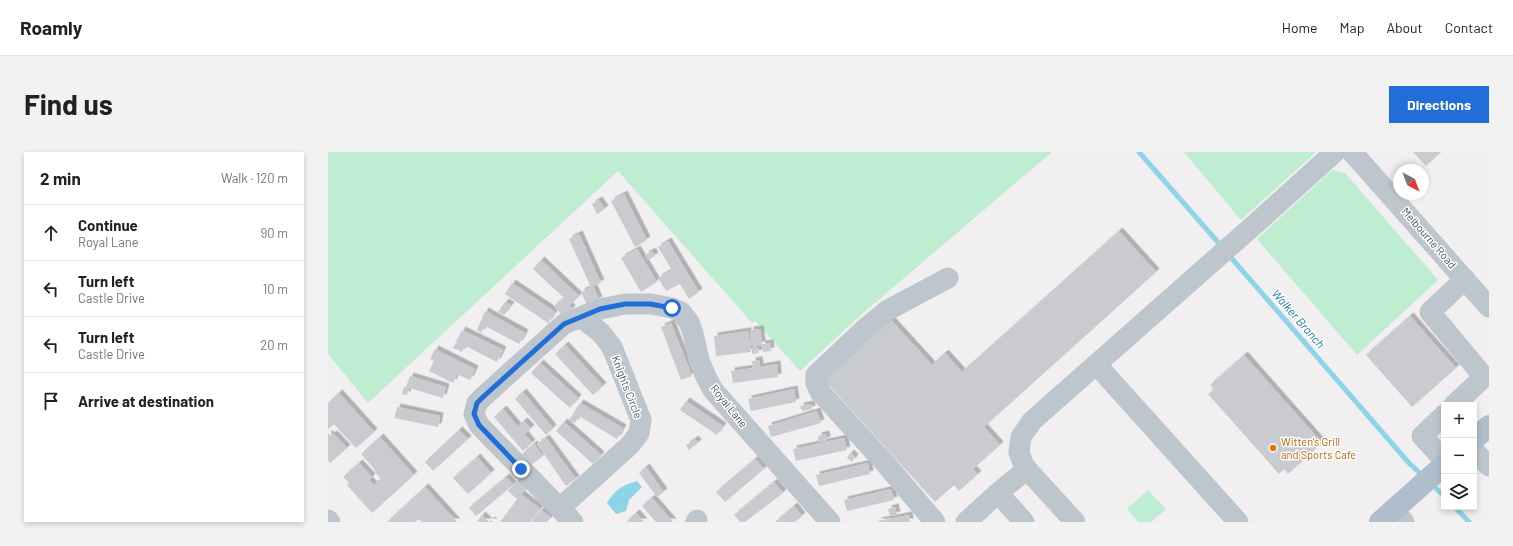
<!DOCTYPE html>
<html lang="en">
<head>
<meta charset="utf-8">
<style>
  body { margin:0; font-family:Barlow,sans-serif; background:#f2f2f2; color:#202124 }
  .controls { position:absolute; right:12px; bottom:12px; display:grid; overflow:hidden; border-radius:0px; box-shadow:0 2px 6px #0003 }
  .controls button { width:36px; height:36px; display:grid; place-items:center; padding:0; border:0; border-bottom:1px solid #e0e0e0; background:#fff; color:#202124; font:20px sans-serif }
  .compass { position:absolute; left:1065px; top:12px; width:36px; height:36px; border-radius:50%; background:#fff; box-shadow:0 2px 6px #0003; rotate:138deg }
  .stop { position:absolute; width:12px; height:12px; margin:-9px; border:3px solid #216ed9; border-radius:50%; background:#fff }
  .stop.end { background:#216ed9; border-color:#fff; box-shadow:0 1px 4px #0008 }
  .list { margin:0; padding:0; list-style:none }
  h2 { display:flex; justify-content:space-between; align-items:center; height:52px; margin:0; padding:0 16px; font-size:17px }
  h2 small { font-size:13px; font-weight:400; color:#757577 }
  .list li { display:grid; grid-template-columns:26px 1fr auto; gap:12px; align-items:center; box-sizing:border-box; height:56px; padding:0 16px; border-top:1px solid #e0e0e0 }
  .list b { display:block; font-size:15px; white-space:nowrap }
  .list p { margin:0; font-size:13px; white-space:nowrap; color:#757577 }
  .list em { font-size:13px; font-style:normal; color:#757577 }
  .icon { flex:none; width:22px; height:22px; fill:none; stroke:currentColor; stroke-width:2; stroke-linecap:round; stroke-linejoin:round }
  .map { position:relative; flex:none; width:1161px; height:370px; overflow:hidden; border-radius:0px }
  header { display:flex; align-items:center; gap:24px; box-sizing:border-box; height:56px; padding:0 20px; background:#fff; border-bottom:1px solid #e0e0e0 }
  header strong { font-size:19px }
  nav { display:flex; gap:22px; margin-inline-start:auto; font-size:14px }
  .intro { display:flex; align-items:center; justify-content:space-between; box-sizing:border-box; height:96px; padding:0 24px }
  h1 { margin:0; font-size:28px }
  .button { padding:10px 18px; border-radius:0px; background:#216ed9; color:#fff; font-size:14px; font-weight:700 }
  main { display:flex; gap:24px; padding:0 24px }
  aside { flex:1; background:#fff; border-radius:0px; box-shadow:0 2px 6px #0003 }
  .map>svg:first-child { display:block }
  .green { fill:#bfedd1 }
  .water { fill:#8ed4e8 }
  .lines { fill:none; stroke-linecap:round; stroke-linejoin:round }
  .stream { stroke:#8ed4e8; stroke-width:5 }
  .building { fill:#c9cbd1; filter:url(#shadow) }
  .minor { stroke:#bdc6cd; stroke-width:21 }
  .major { stroke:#afbdcc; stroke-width:22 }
  .route { stroke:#216ed9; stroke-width:5 }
  .food-dot { fill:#e8710a; stroke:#fff; stroke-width:1.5 }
  .labels { text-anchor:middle; stroke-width:3; stroke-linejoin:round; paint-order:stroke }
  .street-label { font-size:11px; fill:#47515b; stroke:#fff }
  .food-label { font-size:11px; fill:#c56008; stroke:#fff; text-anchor:start }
  .water-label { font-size:12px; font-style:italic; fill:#127c9c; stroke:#fff }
</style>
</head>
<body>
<header>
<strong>Roamly</strong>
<nav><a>Home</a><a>Map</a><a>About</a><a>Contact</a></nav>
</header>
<div class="intro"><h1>Find us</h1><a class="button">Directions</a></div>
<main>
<aside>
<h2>2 min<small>Walk · 120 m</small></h2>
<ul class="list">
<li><svg class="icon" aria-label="ahead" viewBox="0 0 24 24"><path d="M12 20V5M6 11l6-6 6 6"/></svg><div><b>Continue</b><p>Royal Lane</p></div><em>90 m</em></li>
<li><svg class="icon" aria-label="left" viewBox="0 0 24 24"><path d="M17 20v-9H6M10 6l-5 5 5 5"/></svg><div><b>Turn left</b><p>Castle Drive</p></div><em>10 m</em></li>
<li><svg class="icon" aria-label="left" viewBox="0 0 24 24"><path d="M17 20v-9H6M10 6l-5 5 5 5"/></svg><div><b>Turn left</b><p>Castle Drive</p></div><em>20 m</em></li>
<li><svg class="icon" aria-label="arrive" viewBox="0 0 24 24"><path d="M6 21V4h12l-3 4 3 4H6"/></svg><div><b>Arrive at destination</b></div></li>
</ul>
</aside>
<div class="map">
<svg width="1161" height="370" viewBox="0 0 1161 370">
  <defs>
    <filter id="shadow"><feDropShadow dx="3.5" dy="-3.5" stdDeviation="0" flood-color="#0004"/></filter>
  </defs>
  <rect width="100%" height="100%" fill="#f1efef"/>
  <path class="green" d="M 0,0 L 724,0 L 535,161 L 472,219 L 427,169 L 424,171 L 290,19 L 40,251 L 0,202 Z
    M 856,0 L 988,0 L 913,68 Z
    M 1004,18 L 1017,21 L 1110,128 L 1029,203 L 929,87 Z
    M 820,338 L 838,357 L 823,370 L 810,370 L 799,357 Z"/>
  <path class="water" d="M 309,329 L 314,335 L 301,348 L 298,359 L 288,362 L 279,351 C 288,337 293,334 309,329 Z"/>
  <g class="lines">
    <path class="stream" d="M 811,0 L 895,96
      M 900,102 L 1080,310 L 1095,324
      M 1102,331 L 1116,344
      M 1127,355 L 1141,370"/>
  </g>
  <path class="building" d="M 1085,0 L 1113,0 L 1098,14 Z
    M 296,42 L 319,88 L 307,95 L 283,49 Z
    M 271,48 L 277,57 L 269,62 L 264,52 Z
    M 791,79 L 828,120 L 656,275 L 672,293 L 645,317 L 650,322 L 631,339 L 626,333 L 607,350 L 496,228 L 563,168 L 604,213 L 617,201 L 634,220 Z
    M 251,82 L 273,131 L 265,134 L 271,148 L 259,153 L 253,140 L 263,135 L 241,87 Z
    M 340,89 L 371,140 L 361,147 L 352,132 L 338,139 L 330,126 L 344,118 L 330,95 Z
    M 309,97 L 329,130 L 313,140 L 293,106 Z
    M 324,99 L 327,104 L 320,108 L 317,103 Z
    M 213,108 L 251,144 L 242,153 L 237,148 L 244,157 L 235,165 L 226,154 L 236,146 L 205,117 Z
    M 184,131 L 227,160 L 220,171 L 177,142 Z
    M 177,150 L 183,153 L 176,163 L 170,160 Z
    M 157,159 L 197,181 L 191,192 L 157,174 L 153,181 L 149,178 Z
    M 1082,164 L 1128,216 L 1084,255 L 1038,203 Z
    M 343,171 L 364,224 L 353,228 L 333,175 Z
    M 432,177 L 434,192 L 442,191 L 443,199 L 435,200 L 434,193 L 423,194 L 422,178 Z
    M 134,178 L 175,198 L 169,210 L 128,189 Z
    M 420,179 L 423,200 L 388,204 L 386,184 Z
    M 128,190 L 137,194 L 134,200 L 125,196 Z
    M 237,193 L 275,234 L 265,243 L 227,202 Z
    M 424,195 L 430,195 L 431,201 L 424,202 Z
    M 107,197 L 147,217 L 142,228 L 129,222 L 125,231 L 101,219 L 106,209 L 102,207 Z
    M 916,203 L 994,291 L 960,322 L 956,317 L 951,322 L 880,242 L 886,238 L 882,233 Z
    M 431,208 L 432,215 L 449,212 L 450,225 L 405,231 L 403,219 L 425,216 L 424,209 Z
    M 212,211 L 250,246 L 242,256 L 203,221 Z
    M 82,224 L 118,235 L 115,246 L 78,235 Z
    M 76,235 L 81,236 L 79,243 L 74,242 Z
    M 466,237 L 468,250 L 423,259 L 420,247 Z
    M 195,240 L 225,276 L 218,283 L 187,247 Z
    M 11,241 L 46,280 L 28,296 L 6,272 L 0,277 L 0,251 Z
    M 358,249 L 395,274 L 389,283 L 352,258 Z
    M 252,251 L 295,276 L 289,287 L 251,264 L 247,271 L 241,268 Z
    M 483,252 L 484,257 L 474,259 L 472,254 Z
    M 69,255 L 112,264 L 110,275 L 66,266 Z
    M 175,257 L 204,291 L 195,299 L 166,265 Z
    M 489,259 L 493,271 L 443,285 L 440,274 Z
    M 196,269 L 203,276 L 197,282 L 190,274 Z
    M 236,270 L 273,303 L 265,312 L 228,279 Z
    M 131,278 L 140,287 L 105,319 L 97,310 Z
    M 0,281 L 3,284 L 6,282 L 19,296 L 2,311 L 0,308 Z
    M 498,282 L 499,288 L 491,290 L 490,284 Z
    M 52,285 L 86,323 L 44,361 L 19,333 L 21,331 L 15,325 L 31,311 L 44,325 L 41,328 L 46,333 L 53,327 L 46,319 L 47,318 L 33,302 Z
    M 218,286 L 248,327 L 238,334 L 209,292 Z
    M 516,286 L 519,298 L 468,309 L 465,297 Z
    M 367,287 L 370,291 L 361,298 L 358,293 Z
    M 206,292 L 215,304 L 203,313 L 194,302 Z
    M 522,301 L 527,305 L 524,310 L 519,306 Z
    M 149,305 L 163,321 L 140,342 L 125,326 Z
    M 427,307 L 436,317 L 397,350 L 388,340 Z
    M 540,311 L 542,322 L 491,334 L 488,323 Z
    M 318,315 L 336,340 L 329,345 L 311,321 Z
    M 178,325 L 185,333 L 148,364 L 141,356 Z
    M 189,329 L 198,337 L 189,347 L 180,339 Z
    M 446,330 L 455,341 L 417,370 L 412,370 L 406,363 Z
    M 97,335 L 129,370 L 94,370 L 91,367 L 87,370 L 59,370 Z
    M 563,337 L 566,348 L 519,359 L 516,348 Z
    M 193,342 L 212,357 L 202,370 L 172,370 Z
    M 324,346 L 345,370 L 328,370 L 314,354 Z
    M 466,354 L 474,364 L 467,370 L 447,370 Z
    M 567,355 L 569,363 L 562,364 L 560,357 Z
    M 213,358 L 223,365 L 219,370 L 203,370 Z
    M 308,361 L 316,370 L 300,370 L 299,369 Z
    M 154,363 L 161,370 L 163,368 L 166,370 L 151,370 L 149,369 Z
    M 581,363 L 582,370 L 550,370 L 550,369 Z"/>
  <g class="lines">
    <path class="minor" d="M 1024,0 L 1161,155
      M 768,212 L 910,370
      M 1126,253 L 1156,225 L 1102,160 L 1137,127
      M 1116,263 L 1094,284 L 1116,308
      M 1146,299 L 1161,314
      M 232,356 L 302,293 L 311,281 L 313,268 L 284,195 L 273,181 L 253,165
      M 1065,358 L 1076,370
      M 0,368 L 2,370
      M 245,370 L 151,273 L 146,262 L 149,251 L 155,245 L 236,172 L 272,157 L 297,152 L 323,152 L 344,156 L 353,160 L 361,170 L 365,181 L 371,208 L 378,225 L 385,238 L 502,370
      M 368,370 L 369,368
      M 607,370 L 556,310 L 492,240 L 488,231 L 488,223 L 538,176 L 560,158 L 620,126
      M 638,370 L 670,341
      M 696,370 L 670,341 L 699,317
      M 747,370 L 696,314 L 691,300 L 693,285 L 704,269 L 926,73 L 1007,0"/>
    <path class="major" d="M 1146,287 L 1161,274
      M 1052,370 L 1116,313"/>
  </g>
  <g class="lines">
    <path class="route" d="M 193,317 L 151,273 L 146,262 L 149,251 L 155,245 L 236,172 L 272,157 L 297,152 L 322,152 L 344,156"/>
  </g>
  <circle class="food-dot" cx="945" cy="296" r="4"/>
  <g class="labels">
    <g class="street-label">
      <text transform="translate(1101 86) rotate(49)" y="4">Melbourne Road</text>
      <text transform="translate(299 235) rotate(69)" y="4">Knights Circle</text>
      <text transform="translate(401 254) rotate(51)" y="4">Royal Lane</text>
    </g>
    <g class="food-label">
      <text x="953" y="294">Witten's Grill<tspan x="953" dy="13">and Sports Cafe</tspan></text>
    </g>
    <g class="water-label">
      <text transform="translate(970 167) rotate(49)" y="4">Walker Branch</text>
    </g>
  </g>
</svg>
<div class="controls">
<button>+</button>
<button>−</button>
<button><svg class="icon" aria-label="layers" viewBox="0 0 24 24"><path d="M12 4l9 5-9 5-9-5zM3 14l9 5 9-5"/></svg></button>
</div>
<svg class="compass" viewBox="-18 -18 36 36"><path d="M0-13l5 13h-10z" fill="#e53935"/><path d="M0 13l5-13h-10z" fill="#757577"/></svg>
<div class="stop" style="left:344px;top:156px"></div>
<div class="stop end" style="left:193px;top:317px"></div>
</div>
</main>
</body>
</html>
